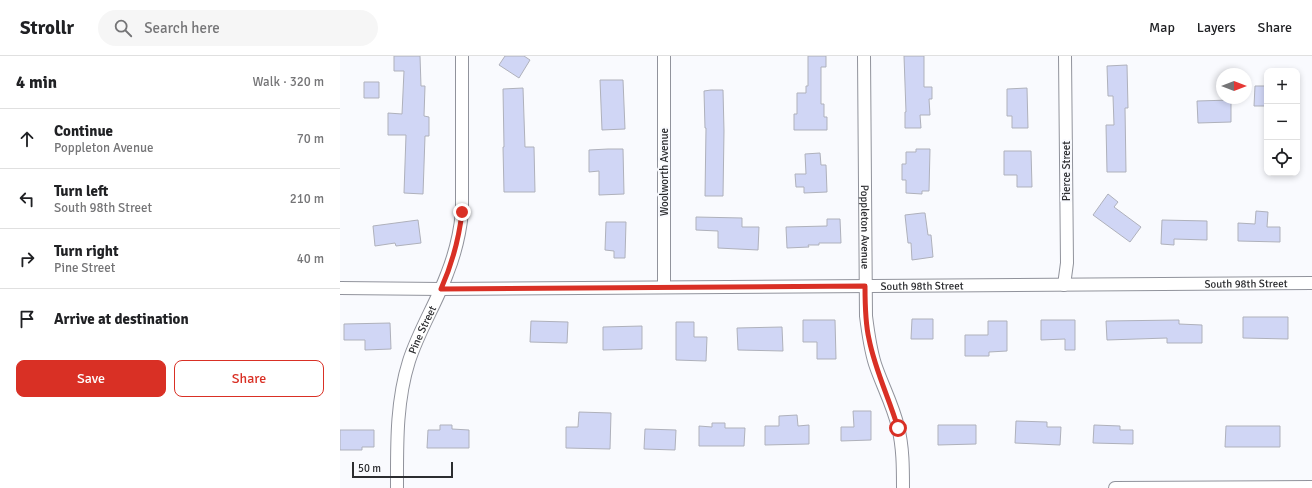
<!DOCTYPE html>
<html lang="en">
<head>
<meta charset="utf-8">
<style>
  body { margin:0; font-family:Signika,sans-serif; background:#f6f6f6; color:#202124 }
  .controls { position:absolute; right:12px; top:12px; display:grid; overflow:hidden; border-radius:8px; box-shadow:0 2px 6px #0003 }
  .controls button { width:36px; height:36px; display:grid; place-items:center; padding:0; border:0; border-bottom:1px solid #e0e0e0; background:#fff; color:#202124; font:20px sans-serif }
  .compass { position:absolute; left:876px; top:12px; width:36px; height:36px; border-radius:50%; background:#fff; box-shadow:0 2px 6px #0003; rotate:90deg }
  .scale { position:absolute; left:12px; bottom:10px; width:101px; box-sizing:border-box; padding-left:4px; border:2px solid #2c2d30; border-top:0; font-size:11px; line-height:14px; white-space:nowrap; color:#2c2d30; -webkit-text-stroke:3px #f9fafe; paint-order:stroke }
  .stop { position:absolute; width:12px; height:12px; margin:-9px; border:3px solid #d93025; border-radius:50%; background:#fff }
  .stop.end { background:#d93025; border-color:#fff; box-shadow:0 1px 4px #0008 }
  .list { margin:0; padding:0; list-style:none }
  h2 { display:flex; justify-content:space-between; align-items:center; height:52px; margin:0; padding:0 16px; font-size:17px }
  h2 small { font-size:13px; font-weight:400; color:#757577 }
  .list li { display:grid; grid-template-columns:26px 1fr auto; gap:12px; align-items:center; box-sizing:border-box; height:60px; padding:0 16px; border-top:1px solid #e0e0e0 }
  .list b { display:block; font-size:15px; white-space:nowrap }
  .list p { margin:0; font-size:13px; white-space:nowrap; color:#757577 }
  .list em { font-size:13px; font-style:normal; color:#757577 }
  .actions { display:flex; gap:8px; padding:12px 16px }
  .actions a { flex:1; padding:9px 0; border:1px solid #d93025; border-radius:8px; text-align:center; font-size:14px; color:#d93025 }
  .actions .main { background:#d93025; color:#fff }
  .icon { flex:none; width:22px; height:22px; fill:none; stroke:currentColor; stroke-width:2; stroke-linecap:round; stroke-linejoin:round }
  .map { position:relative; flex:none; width:972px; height:432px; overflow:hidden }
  header { display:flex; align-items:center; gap:24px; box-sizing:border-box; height:56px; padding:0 20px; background:#fff; border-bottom:1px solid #e0e0e0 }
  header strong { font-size:19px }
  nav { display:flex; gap:22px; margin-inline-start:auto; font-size:14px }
  .search { width:280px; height:36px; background:#f6f6f6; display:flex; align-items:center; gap:10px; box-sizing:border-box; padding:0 14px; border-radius:22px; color:#757577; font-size:15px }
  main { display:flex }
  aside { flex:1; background:#fff }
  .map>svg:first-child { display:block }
  .building { fill:#d0d6f5; stroke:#afb1bb }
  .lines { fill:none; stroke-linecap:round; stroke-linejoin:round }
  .minor-casing { stroke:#91939c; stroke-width:14 }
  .minor { stroke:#fff; stroke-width:12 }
  .route { stroke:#d93025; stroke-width:5 }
  .labels { text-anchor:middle; stroke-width:4; stroke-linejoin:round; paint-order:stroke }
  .street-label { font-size:11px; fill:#2c2d30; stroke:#f9fafe }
</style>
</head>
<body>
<header>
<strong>Strollr</strong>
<div class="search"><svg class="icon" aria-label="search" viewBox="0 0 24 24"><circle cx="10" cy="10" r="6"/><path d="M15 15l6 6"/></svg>Search here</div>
<nav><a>Map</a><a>Layers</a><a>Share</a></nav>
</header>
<main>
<aside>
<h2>4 min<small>Walk · 320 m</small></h2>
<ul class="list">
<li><svg class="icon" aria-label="ahead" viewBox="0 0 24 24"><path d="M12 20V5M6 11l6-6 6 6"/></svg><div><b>Continue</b><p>Poppleton Avenue</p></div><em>70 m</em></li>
<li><svg class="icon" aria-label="left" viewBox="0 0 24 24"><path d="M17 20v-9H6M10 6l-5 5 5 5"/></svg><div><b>Turn left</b><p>South 98th Street</p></div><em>210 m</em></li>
<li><svg class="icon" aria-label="right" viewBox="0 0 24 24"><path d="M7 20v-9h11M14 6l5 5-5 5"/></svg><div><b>Turn right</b><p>Pine Street</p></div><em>40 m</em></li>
<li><svg class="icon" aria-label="arrive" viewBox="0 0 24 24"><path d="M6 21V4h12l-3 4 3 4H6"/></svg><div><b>Arrive at destination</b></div></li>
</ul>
<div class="actions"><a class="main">Save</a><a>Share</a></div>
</aside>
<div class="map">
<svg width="972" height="432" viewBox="0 0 972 432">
  <rect width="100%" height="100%" fill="#f9fafe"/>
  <path class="building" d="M 54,0 L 80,0 L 81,30 L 85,30 L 84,60 L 89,61 L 89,80 L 85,80 L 83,138 L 64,137 L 66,79 L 48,79 L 48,57 L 62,58 L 64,15 L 54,15 Z
    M 165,0 L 184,0 L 190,4 L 179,22 L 159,9 Z
    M 468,0 L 486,0 L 486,11 L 481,11 L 481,48 L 484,48 L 484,61 L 487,61 L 487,74 L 454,74 L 454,58 L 457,58 L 457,37 L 466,37 L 466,30 L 468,30 Z
    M 564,0 L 584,0 L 584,31 L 592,31 L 592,43 L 589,43 L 590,59 L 580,59 L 581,72 L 565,72 L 565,56 L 566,56 Z
    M 787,9 L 788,52 L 785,52 L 786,116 L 767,116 L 766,69 L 774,69 L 773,40 L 768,40 L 767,10 Z
    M 260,24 L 283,24 L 285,73 L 262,74 Z
    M 24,26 L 39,26 L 39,42 L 24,42 Z
    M 915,30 L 927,30 L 927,50 L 914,50 Z
    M 183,32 L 185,91 L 194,91 L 195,136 L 164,136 L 163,91 L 164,91 L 163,33 Z
    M 687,32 L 688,72 L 672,72 L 672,60 L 667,60 L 667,33 Z
    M 371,34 L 383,34 L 384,75 L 383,140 L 365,140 L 366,72 L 365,72 L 364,35 Z
    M 891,44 L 891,66 L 858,67 L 857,45 Z
    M 268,93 L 283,93 L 284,138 L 259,139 L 259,115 L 249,116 L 249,94 Z
    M 576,93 L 590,93 L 589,135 L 582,135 L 582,138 L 566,137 L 566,124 L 562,124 L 562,108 L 566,108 L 566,96 L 576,96 Z
    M 664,95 L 691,95 L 692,131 L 677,131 L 677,119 L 664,119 Z
    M 480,97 L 481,109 L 486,109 L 487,136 L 464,137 L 464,131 L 456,131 L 455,118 L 466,118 L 465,98 Z
    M 768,138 L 778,146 L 774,151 L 801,171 L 790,186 L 753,159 Z
    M 916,155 L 928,156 L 927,171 L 940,171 L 940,186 L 898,185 L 898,167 L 915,168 Z
    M 582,157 L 585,157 L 588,179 L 591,179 L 593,201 L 572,204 L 571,187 L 568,187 L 565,159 Z
    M 356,161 L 402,162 L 402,171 L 419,171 L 418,194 L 378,192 L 378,175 L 356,174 Z
    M 487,163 L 500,163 L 501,187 L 479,187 L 479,189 L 468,189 L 469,191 L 447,192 L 446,171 L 487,170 Z
    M 78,164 L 81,187 L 56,190 L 55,187 L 35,190 L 33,170 Z
    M 822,164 L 867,165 L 867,184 L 834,183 L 834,189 L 821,188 Z
    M 266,166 L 286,166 L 285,202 L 274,202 L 274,195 L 265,194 Z
    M 903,261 L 948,261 L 948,283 L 903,282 Z
    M 572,263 L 593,263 L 593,283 L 571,283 Z
    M 463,264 L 495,264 L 496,303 L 477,303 L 477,286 L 463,286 Z
    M 701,264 L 735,264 L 735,294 L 725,294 L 725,283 L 701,284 Z
    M 839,264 L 839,268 L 862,269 L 862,287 L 827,287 L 827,282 L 767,284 L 766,265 Z
    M 191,265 L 228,266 L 227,287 L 190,286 Z
    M 648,265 L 667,265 L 667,295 L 649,296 L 649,300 L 625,300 L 625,279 L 648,279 Z
    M 336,266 L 354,266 L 354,281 L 367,281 L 366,305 L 336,304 Z
    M 50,267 L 51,293 L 25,294 L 25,284 L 4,284 L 4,268 Z
    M 302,270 L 302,293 L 263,294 L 263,271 Z
    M 442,271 L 443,295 L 398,294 L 397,272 Z
    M 513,355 L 531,355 L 531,384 L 501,385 L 501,371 L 514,371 Z
    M 239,356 L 271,357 L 270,393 L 226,392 L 226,371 L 238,371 Z
    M 457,359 L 458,370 L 469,369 L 469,388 L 425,389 L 425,370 L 439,370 L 439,360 Z
    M 676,365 L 707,366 L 707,371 L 721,371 L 720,389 L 675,387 Z
    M 372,367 L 385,367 L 385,372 L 405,372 L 404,390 L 359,390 L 359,370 L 372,371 Z
    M 100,369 L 112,369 L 112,373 L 129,374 L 129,392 L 87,392 L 88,374 L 100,374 Z
    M 598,369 L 636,369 L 636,388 L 598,389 Z
    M 754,369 L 780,370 L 780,374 L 793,374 L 793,388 L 753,387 Z
    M 886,370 L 940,370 L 940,391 L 885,391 Z
    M 305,373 L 336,374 L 335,394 L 304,393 Z
    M 0,374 L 34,374 L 34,391 L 22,391 L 22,394 L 0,394 Z"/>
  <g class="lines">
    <g class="minor-casing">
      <g id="minor">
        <path d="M 324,0 L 324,231"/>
        <path id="s1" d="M 524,0 L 526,260 C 528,276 530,292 535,308 C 542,329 553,349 558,371 C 563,391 563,412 563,432"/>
        <path d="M 724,229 L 727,207 L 725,0"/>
        <path id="s2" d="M 0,232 L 101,233 L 972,227"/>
        <path id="s3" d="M 57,432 C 57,389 56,346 69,305 C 79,274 96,248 107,218 C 115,198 120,177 122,156 L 122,0"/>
        <path d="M 775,432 L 972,431"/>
      </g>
    </g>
    <use href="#minor" class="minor"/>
  </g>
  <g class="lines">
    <path class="route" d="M 122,156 C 119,183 112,208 101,233 L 525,230 C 525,248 525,266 529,283 C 535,314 549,342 558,372"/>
  </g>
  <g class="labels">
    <g class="street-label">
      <text transform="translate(726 115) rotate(-90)" y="4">Pierce Street</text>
      <text transform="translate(324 116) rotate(-90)" y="4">Woolworth Avenue</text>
      <text dy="4" stroke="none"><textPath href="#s1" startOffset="171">Poppleton Avenue</textPath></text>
      <text dy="4" stroke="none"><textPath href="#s2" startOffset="906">South 98th Street</textPath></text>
      <text dy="4" stroke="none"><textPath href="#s2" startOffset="582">South 98th Street</textPath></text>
      <text dy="4" stroke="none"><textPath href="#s3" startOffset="162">Pine Street</textPath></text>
    </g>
  </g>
</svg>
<div class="controls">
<button>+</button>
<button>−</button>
<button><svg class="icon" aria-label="locate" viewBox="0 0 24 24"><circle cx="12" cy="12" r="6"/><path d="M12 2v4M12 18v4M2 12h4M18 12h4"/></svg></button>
</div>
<svg class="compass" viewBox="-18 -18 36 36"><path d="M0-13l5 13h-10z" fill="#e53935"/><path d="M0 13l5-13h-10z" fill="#757577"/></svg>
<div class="scale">50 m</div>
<div class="stop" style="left:558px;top:372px"></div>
<div class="stop end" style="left:122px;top:156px"></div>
</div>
</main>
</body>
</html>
